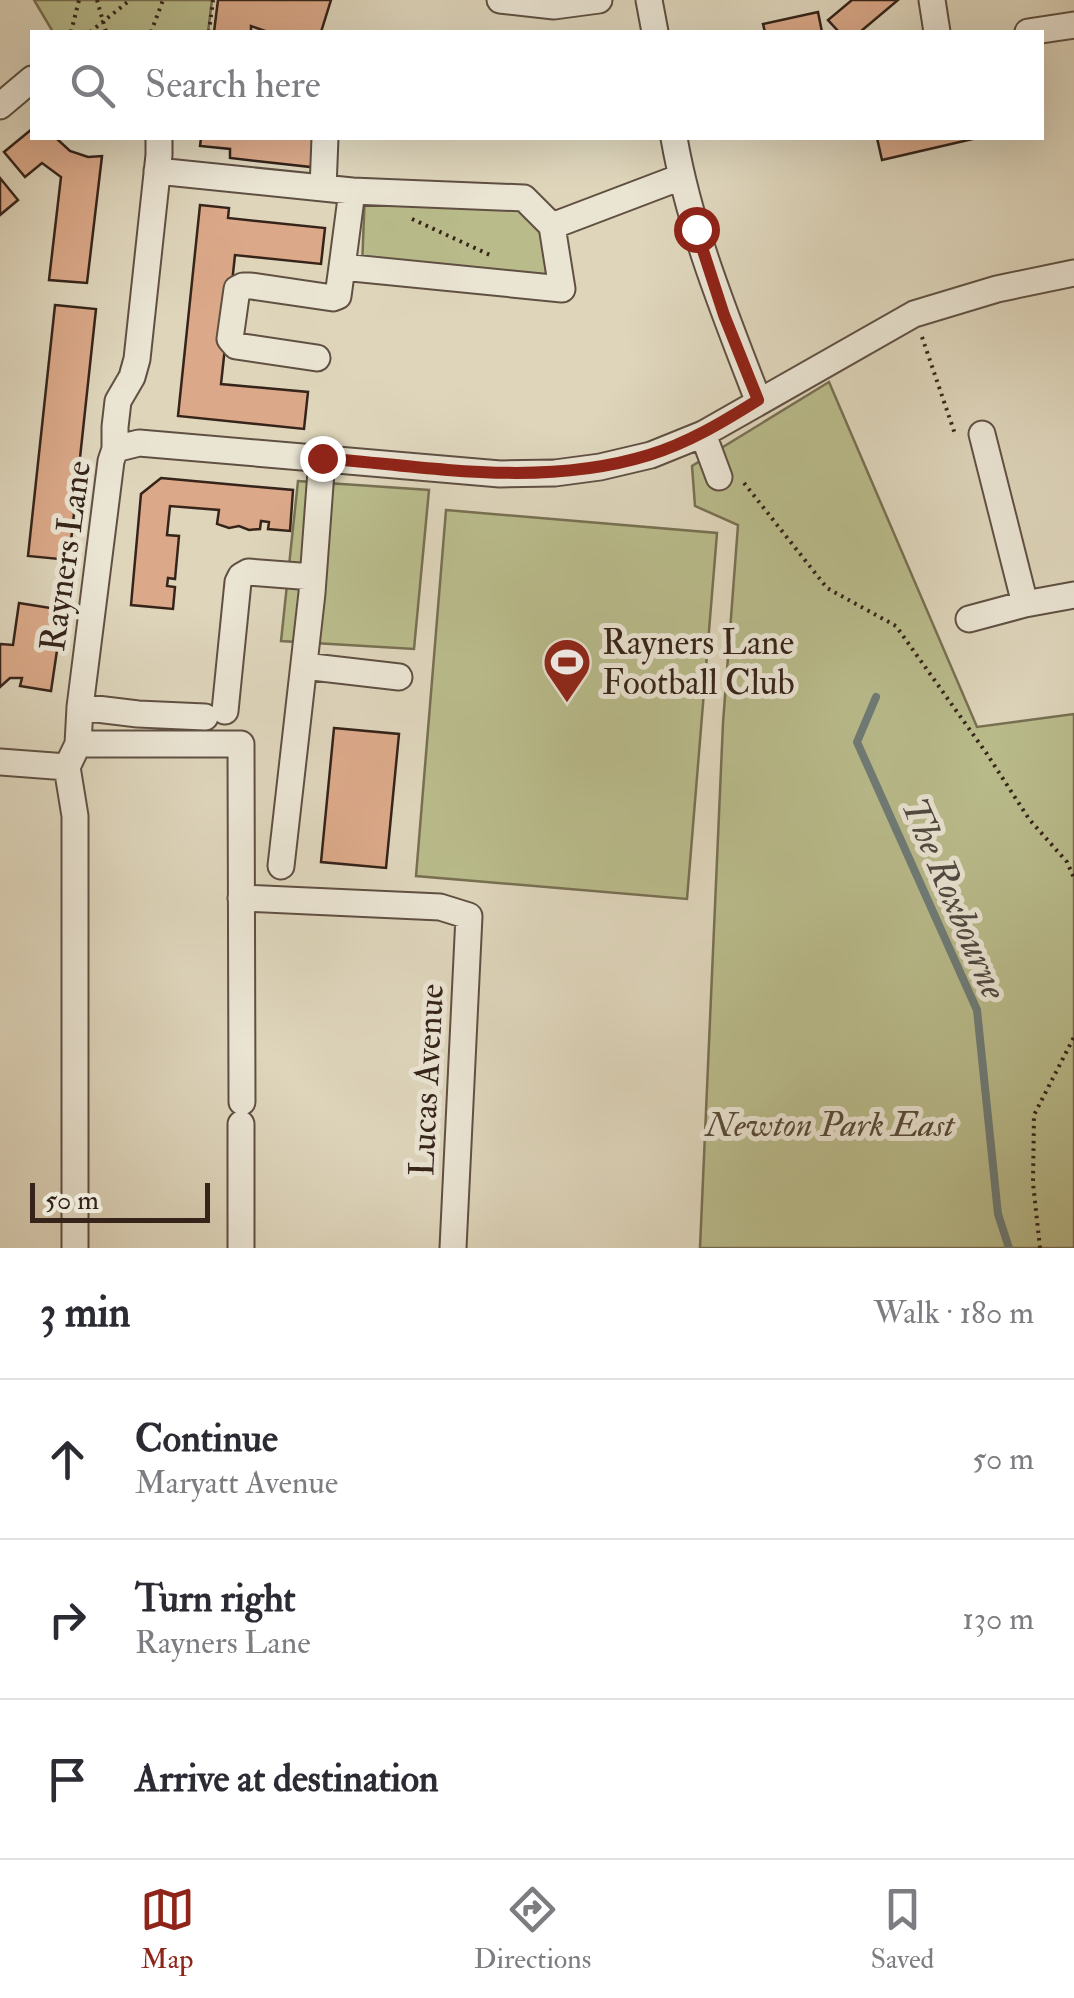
<!DOCTYPE html>
<html lang="en">
<head>
<meta charset="utf-8">
<style>
  body { margin:0; font-family:"IM FELL Double Pica",serif; background:#f7f7f7; color:#2b2b33 }
  .scale { position:absolute; left:30px; bottom:25px; width:180px; box-sizing:border-box; padding-left:10px; border:5px solid #36241a; border-top:0; font-size:28px; line-height:35px; white-space:nowrap; color:#36241a; -webkit-text-stroke:8px #eae4d3; paint-order:stroke }
  .stop { position:absolute; width:30px; height:30px; margin:-22px; border:8px solid #8f2418; border-radius:50%; background:#fff }
  .stop.end { background:#8f2418; border-color:#fff; box-shadow:0 2px 10px #0008 }
  .list { margin:0; padding:0; list-style:none }
  h2 { display:flex; justify-content:space-between; align-items:center; height:130px; margin:0; padding:0 40px; font-size:42px }
  h2 small { font-size:32px; font-weight:400; color:#7c7c81 }
  .list li { display:grid; grid-template-columns:65px 1fr auto; gap:30px; align-items:center; box-sizing:border-box; height:160px; padding:0 40px; border-top:2px solid #e1e1e2 }
  .list b { display:block; font-size:38px; white-space:nowrap }
  .list p { margin:0; font-size:32px; white-space:nowrap; color:#7c7c81 }
  .list em { font-size:32px; font-style:normal; color:#7c7c81 }
  .icon { flex:none; width:55px; height:55px; fill:none; stroke:currentColor; stroke-width:2; stroke-linecap:round; stroke-linejoin:round }
  .map { position:relative; flex:none; width:1074px; height:1248px; overflow:hidden }
  .search { position:absolute; background:#fff; box-shadow:0 10px 40px #0002; left:30px; right:30px; top:30px; height:110px; display:flex; align-items:center; gap:25px; box-sizing:border-box; padding:0 35px; border-radius:0px; color:#7c7c81; font-size:38px }
  .sheet { height:610px; background:#fff }
  nav { display:flex; justify-content:space-around; align-items:center; box-sizing:border-box; height:140px; border-top:2px solid #e1e1e2; background:#fff; font-size:28px; color:#7c7c81 }
  nav a { display:grid; justify-items:center; gap:5px }
  nav .on { color:#8f2418 }
  .map>svg:first-child { display:block }
  .green { fill:#b9bb8b; stroke:#787052; stroke-width:2.5 }
  .lines { fill:none; stroke-linecap:round; stroke-linejoin:round }
  .stream { stroke:#6e7c78; stroke-width:8 }
  .building { fill:#dba989; stroke:#36241a; stroke-width:2.5 }
  .minor-casing { stroke:#605042; stroke-width:29 }
  .path { stroke:#36241a; stroke-width:4; stroke-dasharray:2.5 5; stroke-linecap:butt }
  .minor { stroke:#eae4d3; stroke-width:25 }
  .route { stroke:#8f2418; stroke-width:12 }
  .labels { text-anchor:middle; stroke-width:10; stroke-linejoin:round; paint-order:stroke }
  .street-label { font-size:35px; fill:#36241a; stroke:#eae4d3 }
  .poi-label { font-size:35px; fill:#36241a; stroke:#eae4d3; text-anchor:start }
  .park-label { font-size:35px; font-style:italic; fill:#574a36; stroke:#eae4d3 }
  .water-label { font-size:38px; font-style:italic; fill:#4e4941; stroke:#eae4d3 }
</style>
</head>
<body>
<div class="map">
<svg width="1074" height="1248" viewBox="0 0 1074 1248">
  <rect width="100%" height="100%" fill="#ded5bb"/>
  <filter id="stains"><feTurbulence type="fractalNoise" baseFrequency=".002" numOctaves="4"/><feColorMatrix values="0 0 0 0 .2 0 0 0 0 .09 0 0 0 0 .02 0 0 0 .5 -.17"/></filter>
  <radialGradient id="worn" r=".72"><stop offset=".6" stop-color="#630" stop-opacity="0"/><stop offset="1" stop-color="#630" stop-opacity=".3"/></radialGradient>
  <path class="green" d="M 34,0 L 212,0 L 208,32 L 53,32 Z
    M 365,191 L 541,213 L 547,275 L 362,267 Z
    M 829,382 L 977,727 L 1074,714 L 1074,1248 L 700,1248 L 723,723 L 738,525 L 695,506 L 692,466 Z
    M 298,481 L 429,490 L 414,649 L 281,641 Z
    M 446,510 L 717,533 L 687,899 L 416,876 Z"/>
  <g class="lines">
    <path class="stream" d="M 876,697 L 857,742 L 977,1010 L 998,1214 L 1009,1248"/>
  </g>
  <path class="building" d="M 218,0 L 331,0 L 321,32 L 268,32 L 251,26 L 251,32 L 214,32 Z
    M 852,0 L 898,0 L 860,32 L 839,32 L 828,20 Z
    M 818,12 L 822,32 L 765,32 L 763,24 Z
    M 32,129 L 32,138 L 56,138 L 70,151 L 88,157 L 102,156 L 87,283 L 49,280 L 61,177 L 42,163 L 25,177 L 4,152 Z
    M 201,138 L 313,138 L 311,167 L 230,158 L 230,149 L 200,146 Z
    M 877,138 L 977,138 L 882,160 Z
    M 0,178 L 18,200 L 0,215 Z
    M 200,205 L 229,208 L 228,218 L 325,228 L 321,264 L 235,255 L 221,384 L 308,392 L 304,429 L 178,416 Z
    M 55,305 L 96,309 L 69,560 L 28,556 Z
    M 161,478 L 293,490 L 290,531 L 268,529 L 269,522 L 261,521 L 260,529 L 249,530 L 239,526 L 229,528 L 217,524 L 219,510 L 170,506 L 167,535 L 179,536 L 175,579 L 168,578 L 167,586 L 175,587 L 173,609 L 131,605 L 141,494 Z
    M 19,603 L 63,610 L 51,691 L 20,686 L 22,678 L 10,678 L 0,687 L 0,644 L 13,645 Z
    M 334,728 L 399,734 L 386,868 L 321,862 Z"/>
  <g class="lines">
    <g class="minor-casing">
      <path id="minor" d="M 500,0 L 554,6 L 599,0
        M 649,0 L 655,32
        M 932,0 L 937,32
        M 1028,32 L 1074,25
        M 0,106 L 32,79
        M 674,138 C 690,229 725,314 758,400
        M 157,171 L 352,191 L 524,198 L 552,226
        M 323,188 L 325,138
        M 352,191 L 342,267 L 562,289 L 552,226
        M 552,226 L 681,177
        M 317,358 L 236,346 L 230,339 L 237,289 L 243,286 L 251,286 L 333,298 L 338,296 L 342,267
        M 703,434 L 719,477
        M 982,434 L 1025,604
        M 115,449 L 139,443 L 500,474 L 555,473 L 600,467 L 651,455 L 703,434 L 914,314 L 997,289 L 1074,273
        M 969,619 L 1025,604 L 1074,595
        M 304,666 L 399,677
        M 80,707 L 138,714 L 205,717
        M 225,711 L 238,582 L 241,576 L 248,572 L 313,577
        M 78,744 L 241,744 L 242,1102
        M 0,762 L 67,767 L 78,744 L 80,707 L 111,461 L 115,449 L 115,427 L 118,401 L 132,377 L 137,359 L 159,155 L 159,138
        M 67,767 L 75,816 L 75,1248
        M 281,866 L 312,593 L 322,458
        M 241,898 L 440,907 L 469,916 L 453,1248
        M 241,1248 L 241,1124"/>
    </g>
    <path class="path" d="M 97,0 L 106,32
      M 71,32 L 79,0
      M 90,32 L 130,0
      M 151,32 L 163,0
      M 209,32 L 213,0
      M 412,219 L 490,255
      M 922,337 L 955,434 L 957,434
      M 744,483 L 827,588 L 896,626 L 987,754 L 1029,819 L 1067,862 L 1074,878
      M 1040,1248 L 1033,1183 L 1034,1115 L 1074,1037"/>
    <use href="#minor" class="minor"/>
  </g>
  <g class="lines">
    <path class="route" d="M 322,458 C 430,467 542,488 649,455 C 688,443 723,422 758,400 L 724,315 L 696,229"/>
  </g>
  <defs>
    <g id="stadium-pin" transform="scale(2.5)"><path d="M0 17L-7.5 6A9.5 9.5 0 1 1 7.5 6Z" fill="#8f2418" stroke="#eae4d3"/><path d="M0-5a6.5 5 0 1 0 0 10a6.5 5 0 1 0 0-10ZM-3.5-1.8h7v3.6h-7Z" fill="#fff"/></g>
  </defs>
  <g fill-rule="evenodd">
    <use href="#stadium-pin" x="567" y="662"/>
  </g>
  <g class="labels">
    <g class="street-label">
      <text transform="translate(65 556) rotate(-82)" y="12">Rayners Lane</text>
      <text transform="translate(426 1080) rotate(-87)" y="12">Lucas Avenue</text>
    </g>
    <g class="poi-label">
      <text x="602" y="654">Rayners Lane<tspan x="602" dy="40">Football Club</tspan></text>
    </g>
    <g class="park-label">
      <text x="830" y="1136">Newton Park East</text>
    </g>
    <g class="water-label">
      <text transform="translate(955 898) rotate(67)" y="13">The Roxbourne</text>
    </g>
  </g>
  <rect width="100%" height="100%" filter="url(#stains)"/>
  <rect width="100%" height="100%" fill="url(#worn)"/>
</svg>
<div class="scale">50 m</div>
<div class="stop" style="left:696px;top:229px"></div>
<div class="stop end" style="left:322px;top:458px"></div>
<div class="search"><svg class="icon" aria-label="search" viewBox="0 0 24 24"><circle cx="10" cy="10" r="6"/><path d="M15 15l6 6"/></svg>Search here</div>
</div>
<section class="sheet">
<h2>3 min<small>Walk · 180 m</small></h2>
<ul class="list">
<li><svg class="icon" aria-label="ahead" viewBox="0 0 24 24"><path d="M12 20V5M6 11l6-6 6 6"/></svg><div><b>Continue</b><p>Maryatt Avenue</p></div><em>50 m</em></li>
<li><svg class="icon" aria-label="right" viewBox="0 0 24 24"><path d="M7 20v-9h11M14 6l5 5-5 5"/></svg><div><b>Turn right</b><p>Rayners Lane</p></div><em>130 m</em></li>
<li><svg class="icon" aria-label="arrive" viewBox="0 0 24 24"><path d="M6 21V4h12l-3 4 3 4H6"/></svg><div><b>Arrive at destination</b></div></li>
</ul>
</section>
<nav>
<a class="on"><svg class="icon" aria-label="map" viewBox="0 0 24 24"><path d="M3 6l6-2 6 2 6-2v14l-6 2-6-2-6 2zM9 4v14M15 6v14"/></svg>Map</a>
<a><svg class="icon" aria-label="directions" viewBox="0 0 24 24"><path d="M12 3l9 9-9 9-9-9zM9 14v-3h6M13 9l2 2-2 2"/></svg>Directions</a>
<a><svg class="icon" aria-label="saved" viewBox="0 0 24 24"><path d="M7 4h10v16l-5-4-5 4z"/></svg>Saved</a>
</nav>
</body>
</html>
